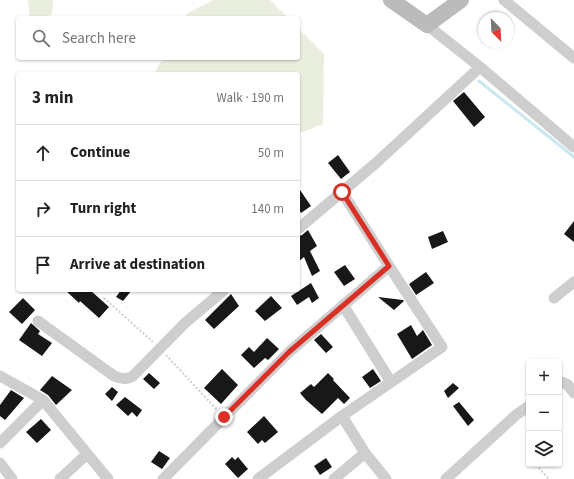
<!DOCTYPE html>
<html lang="en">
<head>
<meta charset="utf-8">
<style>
  body { margin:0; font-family:"Source Sans 3",sans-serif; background:#f6f6f6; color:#222 }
  .controls { position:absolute; right:12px; bottom:12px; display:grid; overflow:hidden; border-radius:4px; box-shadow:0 1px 3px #0004 }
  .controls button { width:36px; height:36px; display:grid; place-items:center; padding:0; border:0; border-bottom:1px solid #e0e0e0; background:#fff; color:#222; font:20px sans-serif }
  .compass { position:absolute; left:478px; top:12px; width:36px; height:36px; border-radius:50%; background:#fff; box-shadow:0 1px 3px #0004; rotate:156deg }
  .stop { position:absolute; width:12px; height:12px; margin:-9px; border:3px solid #d93025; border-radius:50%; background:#fff }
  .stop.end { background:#d93025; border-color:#fff; box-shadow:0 1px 4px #0008 }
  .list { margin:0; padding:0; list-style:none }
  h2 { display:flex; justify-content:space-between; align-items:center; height:52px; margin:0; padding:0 16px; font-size:17px }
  h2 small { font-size:13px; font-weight:400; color:#767676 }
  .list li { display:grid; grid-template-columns:26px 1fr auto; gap:12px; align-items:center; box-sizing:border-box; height:56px; padding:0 16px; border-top:1px solid #e0e0e0 }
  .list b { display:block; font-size:15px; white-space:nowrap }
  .list em { font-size:13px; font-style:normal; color:#767676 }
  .icon { flex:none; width:22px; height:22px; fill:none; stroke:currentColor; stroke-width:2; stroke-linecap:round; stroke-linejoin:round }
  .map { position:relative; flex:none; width:574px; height:479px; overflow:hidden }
  .search { position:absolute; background:#fff; box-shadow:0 1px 3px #0004; left:16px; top:16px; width:284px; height:44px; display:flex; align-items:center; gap:10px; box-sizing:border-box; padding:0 14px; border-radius:4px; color:#767676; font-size:15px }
  .panel { position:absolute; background:#fff; box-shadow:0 1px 3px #0004; left:16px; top:72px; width:284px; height:220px; border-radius:4px }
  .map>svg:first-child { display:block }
  .green { fill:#eaeede }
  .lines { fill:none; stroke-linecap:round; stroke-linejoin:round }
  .stream { stroke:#cae8ef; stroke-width:3 }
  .building { fill:#181818 }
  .path { stroke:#cecece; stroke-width:2; stroke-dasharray:2 2; stroke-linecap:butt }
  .street { stroke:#cecece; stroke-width:11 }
  .secondary { stroke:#bbb; stroke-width:16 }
  .route { stroke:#d93025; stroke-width:5 }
</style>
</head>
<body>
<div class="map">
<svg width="574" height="479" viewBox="0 0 574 479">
  <rect width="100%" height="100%" fill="#fff"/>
  <path class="green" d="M 28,0 L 53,0 L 52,14 L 45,18 L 30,18 Z
    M 213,0 L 270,0 L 288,18 L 185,18 L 188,13 Z
    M 298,28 L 324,54 L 323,124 L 298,134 L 298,74 L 154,74 L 163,58 L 298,58 Z"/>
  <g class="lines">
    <path class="stream" d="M 479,81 L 574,157"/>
  </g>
  <path class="building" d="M 464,92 L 485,117 L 474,127 L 453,101 Z
    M 338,155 L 350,172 L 341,179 L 328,163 Z
    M 298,187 L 311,206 L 301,213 L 298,208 Z
    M 574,221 L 574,242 L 564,234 Z
    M 308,230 L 317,246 L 310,251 L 320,271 L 312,276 L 304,257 L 298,262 L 298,236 L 302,235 Z
    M 443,231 L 448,242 L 432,249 L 428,237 Z
    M 345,265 L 355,279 L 344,286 L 334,272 Z
    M 426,272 L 434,283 L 416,295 L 409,284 Z
    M 311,283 L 319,298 L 312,303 L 309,297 L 297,305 L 291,296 Z
    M 65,290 L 90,290 L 109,307 L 99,318 L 80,301 L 79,303 Z
    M 121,290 L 132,290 L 123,301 L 116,297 Z
    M 231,294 L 239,306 L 214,329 L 205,320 Z
    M 271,296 L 282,308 L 265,321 L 255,311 Z
    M 378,297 L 403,300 L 404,301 L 394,310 Z
    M 23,298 L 35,310 L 22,324 L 9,312 Z
    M 31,323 L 40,331 L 38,334 L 52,343 L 42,356 L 19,340 Z
    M 411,325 L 417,336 L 423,330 L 432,345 L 412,359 L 397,334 Z
    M 321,334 L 333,347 L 326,353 L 314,340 Z
    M 267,338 L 279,349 L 268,360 L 265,358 L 254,368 L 241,355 L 249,347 L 254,352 Z
    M 222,369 L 238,385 L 221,404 L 204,388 Z
    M 373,369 L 381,381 L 370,388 L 362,377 Z
    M 149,373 L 160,383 L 154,389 L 143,379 Z
    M 328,373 L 334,379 L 333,380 L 350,398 L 344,404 L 338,398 L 322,414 L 306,400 L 300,393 L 311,384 L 314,387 Z
    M 52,376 L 72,390 L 56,405 L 48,395 L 40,390 Z
    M 453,383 L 459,388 L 448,398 L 444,391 Z
    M 112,387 L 118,392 L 112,401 L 105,394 Z
    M 11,390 L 24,398 L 5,420 L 0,416 L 0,405 Z
    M 125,397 L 142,410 L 137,417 L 132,412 L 128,416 L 116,405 Z
    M 459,402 L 474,420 L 468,426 L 453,406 Z
    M 264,416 L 278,432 L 265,443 L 262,440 L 258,444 L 247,432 Z
    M 41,419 L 51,430 L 37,443 L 26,432 Z
    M 159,451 L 170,458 L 162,469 L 151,462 Z
    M 232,457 L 235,460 L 238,457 L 248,469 L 238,478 L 225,464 Z
    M 326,458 L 332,467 L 320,475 L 314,466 Z"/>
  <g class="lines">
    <path class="path" d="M 104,298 L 153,342
      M 166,355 L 218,411
      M 536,465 L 549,479"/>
    <path class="street" d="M 504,0 L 574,58
      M 427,25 L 480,67 L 574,147
      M 298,229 L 376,163 L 480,67
      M 554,298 L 574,282
      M 343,305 L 391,382
      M 38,321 L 114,376 C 121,379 127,380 133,376 L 185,323 L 224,290
      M 0,376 L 43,400 L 108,479
      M 559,384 L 562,382 L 568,385 L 574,393
      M 342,416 L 442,347 L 389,266 L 342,192
      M 0,443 L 43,400
      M 0,463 L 12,479
      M 60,479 L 87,454
      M 163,479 L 289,352 L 389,266
      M 258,479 L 342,416 L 365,453
      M 334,479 L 365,453 L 386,479
      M 446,479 L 516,415 L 529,406"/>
    <path class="secondary" d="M 391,0 L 427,25 L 461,0"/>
  </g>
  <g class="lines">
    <path class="route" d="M 224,417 L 289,352 L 389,266 L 342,192"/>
  </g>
</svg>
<div class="controls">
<button>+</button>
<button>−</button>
<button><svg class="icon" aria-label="layers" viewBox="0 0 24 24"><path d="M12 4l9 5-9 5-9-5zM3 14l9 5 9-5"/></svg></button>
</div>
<svg class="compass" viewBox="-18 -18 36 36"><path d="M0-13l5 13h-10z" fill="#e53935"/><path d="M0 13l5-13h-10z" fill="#767676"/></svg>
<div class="stop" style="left:342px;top:192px"></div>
<div class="stop end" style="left:224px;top:417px"></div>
<div class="search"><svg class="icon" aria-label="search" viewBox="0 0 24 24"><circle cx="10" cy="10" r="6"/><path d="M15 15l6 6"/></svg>Search here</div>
<section class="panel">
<h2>3 min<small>Walk · 190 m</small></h2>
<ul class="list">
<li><svg class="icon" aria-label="ahead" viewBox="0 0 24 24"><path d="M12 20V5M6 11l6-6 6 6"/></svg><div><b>Continue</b></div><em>50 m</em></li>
<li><svg class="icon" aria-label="right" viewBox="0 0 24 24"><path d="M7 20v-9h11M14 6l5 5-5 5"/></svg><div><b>Turn right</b></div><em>140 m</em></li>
<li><svg class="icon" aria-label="arrive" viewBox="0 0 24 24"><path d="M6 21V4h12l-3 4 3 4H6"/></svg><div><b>Arrive at destination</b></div></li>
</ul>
</section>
</div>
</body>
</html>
